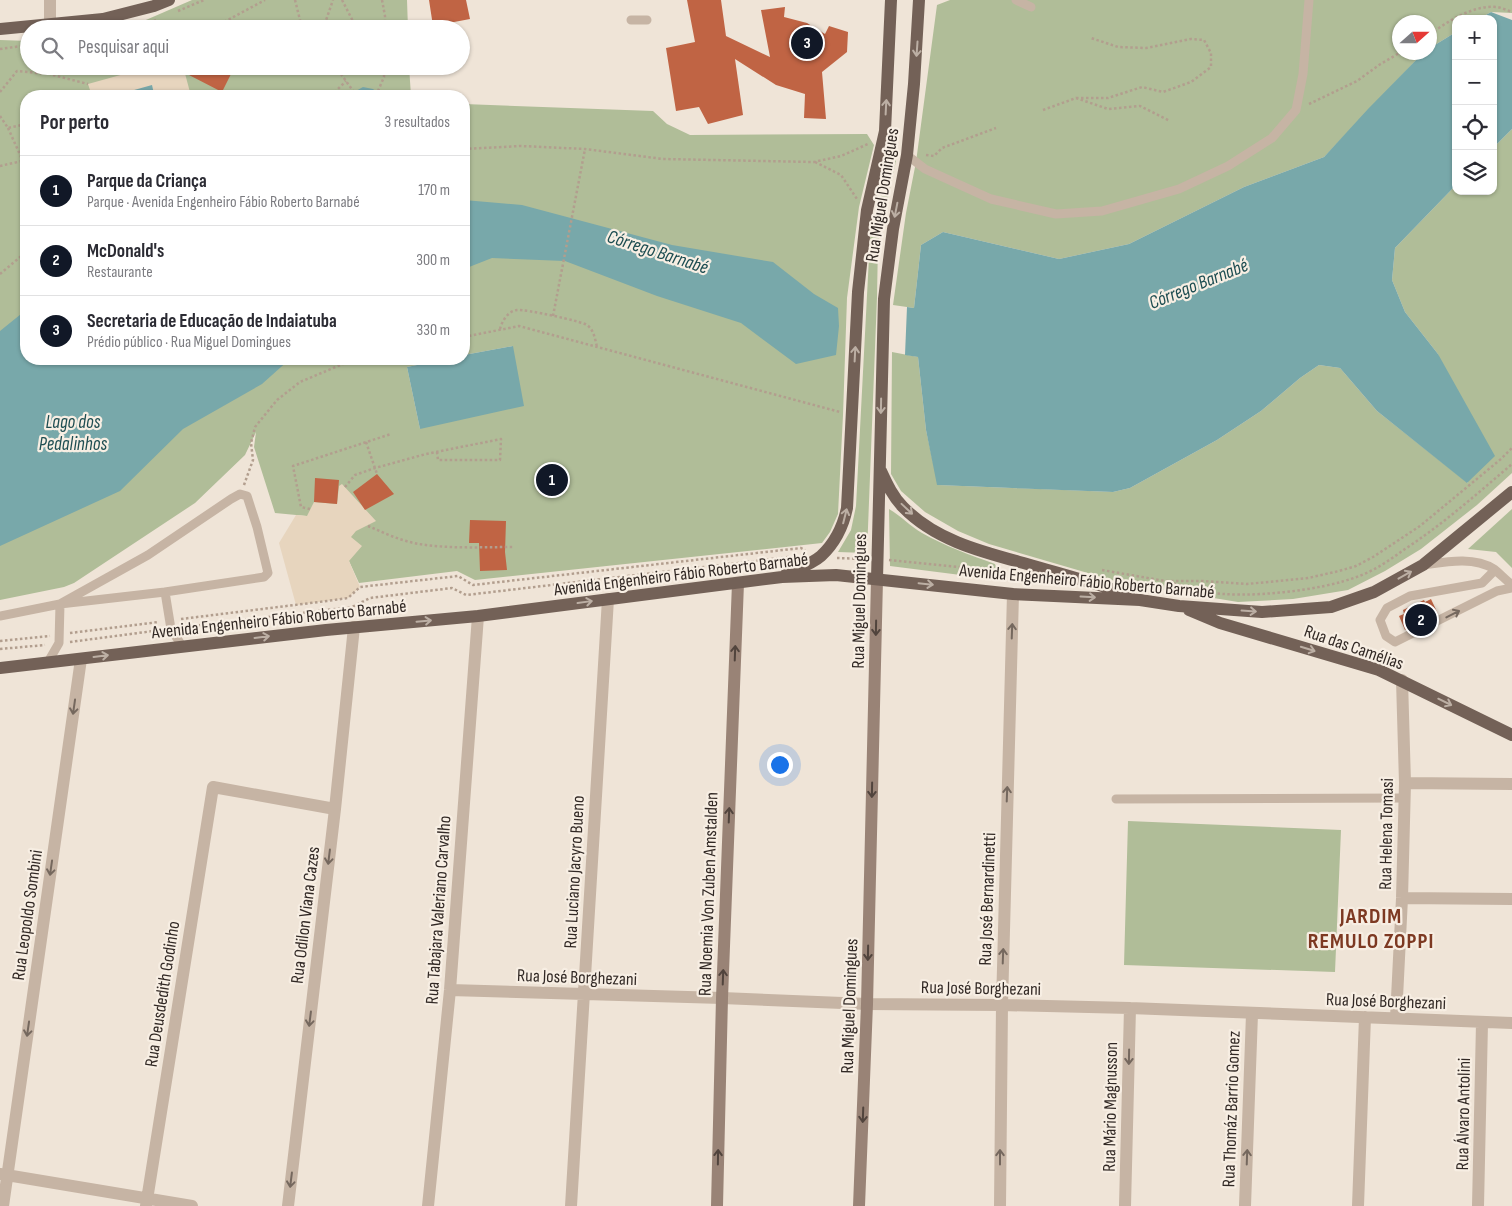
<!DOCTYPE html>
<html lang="pt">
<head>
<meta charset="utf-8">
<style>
  body { margin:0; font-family:"Sofia Sans Condensed",sans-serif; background:#f7f7f7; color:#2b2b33 }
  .controls { position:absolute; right:15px; top:15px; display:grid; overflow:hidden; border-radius:10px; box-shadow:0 1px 4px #0004 }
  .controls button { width:45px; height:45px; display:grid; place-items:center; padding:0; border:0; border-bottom:1px solid #e1e1e2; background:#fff; color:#2b2b33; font:25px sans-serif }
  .compass { position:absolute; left:1392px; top:15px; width:45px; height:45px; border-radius:50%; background:#fff; box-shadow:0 1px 4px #0004; rotate:69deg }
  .you { position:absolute; left:779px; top:764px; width:18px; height:18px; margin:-12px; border:4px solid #fff; border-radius:50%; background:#1a73e8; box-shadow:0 0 0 8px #1a73e833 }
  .badge { display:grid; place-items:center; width:32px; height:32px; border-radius:50%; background:#111827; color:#fff; font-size:16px; font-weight:700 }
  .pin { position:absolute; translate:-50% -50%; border:2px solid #fff; box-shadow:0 1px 5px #0006 }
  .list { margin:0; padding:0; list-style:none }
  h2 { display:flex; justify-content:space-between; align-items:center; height:65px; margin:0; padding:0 20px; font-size:21px }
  h2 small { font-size:16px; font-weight:400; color:#7c7c81 }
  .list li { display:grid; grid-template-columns:32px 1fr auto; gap:15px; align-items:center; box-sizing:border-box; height:70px; padding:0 20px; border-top:1px solid #e1e1e2 }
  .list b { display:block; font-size:19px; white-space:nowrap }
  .list p { margin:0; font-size:16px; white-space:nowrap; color:#7c7c81 }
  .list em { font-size:16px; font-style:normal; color:#7c7c81 }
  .icon { flex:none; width:28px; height:28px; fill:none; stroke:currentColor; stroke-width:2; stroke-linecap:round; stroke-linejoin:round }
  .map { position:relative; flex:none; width:1512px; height:1206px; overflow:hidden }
  .search { position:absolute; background:#fff; box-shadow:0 1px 4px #0004; left:20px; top:20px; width:450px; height:55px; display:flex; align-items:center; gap:12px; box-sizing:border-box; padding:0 18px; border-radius:28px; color:#7c7c81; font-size:19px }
  .panel { position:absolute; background:#fff; box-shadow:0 1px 4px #0004; left:20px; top:90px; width:450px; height:275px; border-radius:20px }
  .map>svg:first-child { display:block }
  .green { fill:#b0bd98 }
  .plaza { fill:#e7d5be }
  .water { fill:#78a8aa }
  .building { fill:#c06444 }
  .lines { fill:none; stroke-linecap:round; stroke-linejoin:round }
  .path { stroke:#b29e8e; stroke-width:2.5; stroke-dasharray:2.5 2.5; stroke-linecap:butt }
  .lane { stroke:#c6b4a4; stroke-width:9 }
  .street { stroke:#c6b4a4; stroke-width:12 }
  .secondary { stroke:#998376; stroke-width:12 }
  .primary { stroke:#736157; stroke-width:12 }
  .oneway { stroke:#bcafa4 }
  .oneway2 { stroke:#75685e }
  .oneway3 { stroke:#51443d }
  .labels { text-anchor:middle; stroke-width:4.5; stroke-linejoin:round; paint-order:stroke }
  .street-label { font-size:18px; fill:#322925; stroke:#f7eee3 }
  .water-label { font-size:19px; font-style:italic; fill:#1d4d51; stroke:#f7eee3 }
  .district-label { font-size:22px; font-weight:bold; letter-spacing:1px; fill:#7d3922; stroke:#f7eee3 }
</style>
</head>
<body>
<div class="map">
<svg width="1512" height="1206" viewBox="0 0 1512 1206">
  <rect width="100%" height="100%" fill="#efe4d7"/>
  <path class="green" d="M 192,0 L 407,0 L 408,29 L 114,29 L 132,26 Z
    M 950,0 L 1512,0 L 1512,13 L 1491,12 L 1479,19 L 1456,19 L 1456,32 L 1430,48 L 1430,22 L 1400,22 L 1400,52 L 1423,53 L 1324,157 L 1244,187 L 1129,244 L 1059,259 L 943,232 L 921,245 L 914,308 L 893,305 L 906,213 L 916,162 L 937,5 Z
    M 0,40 L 29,41 L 29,66 L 409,66 L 411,96 L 26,96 L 26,359 L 447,359 L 407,367 L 420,429 L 513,346 L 464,355 L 464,104 L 653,111 L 667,124 L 690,135 L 867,134 L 874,145 L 859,207 L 847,298 L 843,415 L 838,514 L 830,532 L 822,543 L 475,580 L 457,571 L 359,583 L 349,561 L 328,518 L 275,513 L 254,447 L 256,432 L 245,455 L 195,503 L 74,583 L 64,587 L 0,600 Z
    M 1512,129 L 1512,473 L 1477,505 L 1421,549 L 1385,571 L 1348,590 L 1293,599 L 1238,602 L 1122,583 L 989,544 L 958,531 L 925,512 L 901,491 L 891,474 L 892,352 L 918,357 L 926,430 L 938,485 L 1113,492 L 1130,488 L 1217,440 L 1261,411 L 1300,378 L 1319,365 L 1340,368 L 1377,411 L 1468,483 L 1438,354 L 1405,312 L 1392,280 L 1395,248 L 1456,185 L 1456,191 L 1493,191 L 1493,148 Z
    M 894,144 L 896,161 L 878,244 L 877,297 L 867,553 L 838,552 L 851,530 L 856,506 L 870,238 Z
    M 889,509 C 901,516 910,526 922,533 C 945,546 970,555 995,564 L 1000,580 L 890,566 Z
    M 1512,509 L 1512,568 L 1496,552 L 1468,549 Z
    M 1128,821 L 1341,830 L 1335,972 L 1124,965 Z"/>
  <path class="plaza" d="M 153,66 L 183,66 L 191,96 L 92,96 L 88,84 Z
    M 342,484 L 376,521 L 356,531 L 351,537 L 362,546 L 349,561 L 360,587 L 348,598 L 296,605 L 279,543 L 296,515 L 307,516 L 314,502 L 337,504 L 339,486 Z"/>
  <path class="water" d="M 1491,12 L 1512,20 L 1512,129 L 1493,148 L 1493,19 L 1479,19 Z
    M 1456,32 L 1456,185 L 1395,248 L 1392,280 L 1405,312 L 1438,354 L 1495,456 L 1467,483 L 1377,411 L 1340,368 L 1319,365 L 1300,378 L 1261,411 L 1217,440 L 1130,488 L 1113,492 L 937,485 L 926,430 L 918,357 L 905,355 L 907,307 L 914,308 L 921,245 L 943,232 L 1059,259 L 1129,244 L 1244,187 L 1324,157 L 1368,109 L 1423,53 L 1430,52 L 1430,48 Z
    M 152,85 L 154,94 L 145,96 L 128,96 L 127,92 Z
    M 363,87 L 373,89 L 381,96 L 352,96 L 354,92 Z
    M 464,200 L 522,205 L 672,245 L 773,262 L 814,294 L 838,308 L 839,326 L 836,355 L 796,364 L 741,323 L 657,296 L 565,261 L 492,258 L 464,269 Z
    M 26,310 L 26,359 L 290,359 L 262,384 L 183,429 L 120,491 L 0,546 L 0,331 Z
    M 513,346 L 524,406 L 420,429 L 407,367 L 447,359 L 464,359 L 464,355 Z"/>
  <path class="building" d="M 429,0 L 466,0 L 470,19 L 433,26 Z
    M 687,0 L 721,0 L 726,36 L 770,57 L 761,10 L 785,7 L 784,17 L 807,23 L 825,34 L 829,26 L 848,32 L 847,52 L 822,72 L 826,119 L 804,118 L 805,94 L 776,85 L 735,59 L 743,115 L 708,124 L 699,107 L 676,111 L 666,48 L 695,42 Z
    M 194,66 L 235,66 L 222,92 L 189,75 Z
    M 377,474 L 394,494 L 365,510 L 353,492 Z
    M 315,478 L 339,480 L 337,504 L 314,502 Z
    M 470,520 L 506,521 L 505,552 L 507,570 L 480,571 L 479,543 L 469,543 Z
    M 1431,599 L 1438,614 L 1405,630 L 1399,616 L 1404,614 L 1403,610 L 1424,600 L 1425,602 Z"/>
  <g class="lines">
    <path class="path" d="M 295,0 L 301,24 C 309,24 315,24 321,29
      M 342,0 L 355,25
      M 382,0 L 385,16 L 385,29
      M 178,11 L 204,0
      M 136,29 L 156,20
      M 211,29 L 265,0
      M 292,29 L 301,24
      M 323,29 L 333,0
      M 1430,34 C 1449,21 1472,5 1497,7 C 1502,8 1507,10 1512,12
      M 0,49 L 29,45
      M 133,66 L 134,71
      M 291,66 C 301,74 313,74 322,66
      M 335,66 L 354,92
      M 239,69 L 249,66
      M 53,75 L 88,84
      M 378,91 L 384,77 L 384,66
      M 0,92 L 17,71 L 49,74 L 82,70 L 101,66
      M 331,96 L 346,81
      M 1076,98 L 1108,98 L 1142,87 L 1163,92 L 1191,82 L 1211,67 L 1211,53 L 1204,40 L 1191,39 L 1146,48 L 1118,47 L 1091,38
      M 1309,104 L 1357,81 L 1379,65 L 1401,52
      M 1043,110 L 1076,98 L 1108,109 L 1140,106 L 1170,121
      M 0,116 L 8,128 L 26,124
      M 8,128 L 26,168
      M 464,149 L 521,146 L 585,149 L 663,159 L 814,162 L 841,156 L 868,144
      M 926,155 L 934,156 L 942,148 L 996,128
      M 815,162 L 841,175 L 857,199
      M 0,166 L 22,161
      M 0,274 L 26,252
      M 553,316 L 585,149
      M 500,329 C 502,321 508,311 517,310 C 525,309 581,321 587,325 C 594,330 595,339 597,347
      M 464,337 L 519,326 L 840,412
      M 366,442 L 377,474
      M 244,485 L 253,460 L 251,443 L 255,427 L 277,400 L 300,382 L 350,361 L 362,359
      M 345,487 L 355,475 L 375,468 L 426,454 L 501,439 L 500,460 L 438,460 L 437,452
      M 310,509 L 301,507 L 293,466 L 391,434
      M 368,526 C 384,533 401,541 419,544 C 450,549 483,547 514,547
      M 837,558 L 864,559
      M 889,560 L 998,571
      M 1102,570 L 1165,581 L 1203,581 L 1247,584 L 1308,578 L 1339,571 L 1356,566 L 1373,557 L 1420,526 L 1501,459 L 1512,448
      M 1169,582 C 1181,585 1193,590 1206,592 C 1245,599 1322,591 1359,576 C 1376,570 1391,559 1405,549 C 1443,524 1477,494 1512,464
      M 181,619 L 327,601 L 348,598 L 360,587 L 458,576 L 473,585 L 801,548 L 805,550
      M 184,627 L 352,607 L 370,598 L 452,588 L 466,595 L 475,594 L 789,557
      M 70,633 L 159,622
      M 0,641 L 50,636
      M 70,642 L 161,630
      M 0,649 L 45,645"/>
    <path class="lane" d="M 1016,0 L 1031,7
      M 631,20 L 647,20
      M 907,155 L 925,169 L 991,199 L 1056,214 L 1102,211 L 1179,189 L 1228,166 L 1272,138 L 1296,110 L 1303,74 L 1309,0
      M 1423,565 C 1445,562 1473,556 1494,569 C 1500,574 1506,580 1512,585
      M 1495,570 L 1482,583 L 1410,596 L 1387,608 L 1380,620 L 1386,636 L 1395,642 L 1497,591 L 1512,588
      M 165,592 L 171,629 L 182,646
      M 0,616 L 60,604 L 165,592 L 264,577 L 268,573 L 257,527 L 247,496 L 240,494 L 231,499 L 148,555 L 60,604
      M 48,662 L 59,643 L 60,604
      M 1116,799 L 1404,798"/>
    <path class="street" d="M 50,0 L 50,25
      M 1405,783 L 1512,784
      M 1402,898 L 1512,899
      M 450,990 L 722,998 L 867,1004 L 1002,1005 L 1130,1008 L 1512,1023
      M 1396,1018 L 1402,898 L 1405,783 L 1402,680
      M 0,1174 L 192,1206
      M 3,1206 L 81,659
      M 146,1206 L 213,787 L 335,809
      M 288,1206 L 335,809 L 354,627
      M 428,1206 L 450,990 L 478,616
      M 571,1206 L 608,599
      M 1000,1206 L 1002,1005 L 1013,594
      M 1125,1206 L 1130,1008
      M 1245,1206 L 1252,1014
      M 1358,1206 L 1365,1017
      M 1478,1206 L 1482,1023"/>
    <path class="secondary" d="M 717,1206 L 722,998 L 738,583
      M 859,1206 L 867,1004 L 877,579"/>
    <path class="primary" d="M 0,29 L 103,19 L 154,6 L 169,0
      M 881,471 C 887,484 893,497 903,507 C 936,541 983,552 1027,564 C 1061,574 1096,583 1129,595
      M 785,575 C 795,570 812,564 821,556 C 835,543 843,527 847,508 L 858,292 L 867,210 L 885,131 L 891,0
      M 877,579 L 884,299 L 893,229 L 907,155 L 914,84 L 919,0
      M 1189,610 L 1220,623 L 1379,670 L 1512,735
      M 0,668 L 326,630 L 478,616 L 782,577 L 836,575 L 1013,594 L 1140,600 L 1179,606 L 1262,612 L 1331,607 L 1374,592 L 1423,565 L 1512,492"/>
  </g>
  <defs><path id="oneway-shaft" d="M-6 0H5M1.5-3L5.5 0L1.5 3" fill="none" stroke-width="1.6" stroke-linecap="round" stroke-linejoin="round" transform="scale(1.25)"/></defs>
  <g class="oneway">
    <use href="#oneway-shaft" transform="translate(917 49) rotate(94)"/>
    <use href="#oneway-shaft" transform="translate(886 107) rotate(-87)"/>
    <use href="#oneway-shaft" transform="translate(896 210) rotate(101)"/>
    <use href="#oneway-shaft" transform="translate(855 354) rotate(-87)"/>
    <use href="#oneway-shaft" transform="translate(881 406) rotate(91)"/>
    <use href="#oneway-shaft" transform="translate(907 509) rotate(43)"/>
    <use href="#oneway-shaft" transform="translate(845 516) rotate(-76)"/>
    <use href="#oneway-shaft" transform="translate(1405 575) rotate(-29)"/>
    <use href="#oneway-shaft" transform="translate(926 584) rotate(6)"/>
    <use href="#oneway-shaft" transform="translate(1088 597) rotate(3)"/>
    <use href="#oneway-shaft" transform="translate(585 602) rotate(-8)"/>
    <use href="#oneway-shaft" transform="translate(1249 611) rotate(4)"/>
    <use href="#oneway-shaft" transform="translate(424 621) rotate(-5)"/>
    <use href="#oneway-shaft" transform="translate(262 637) rotate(-7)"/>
    <use href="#oneway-shaft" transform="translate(1308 649) rotate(17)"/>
    <use href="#oneway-shaft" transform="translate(101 656) rotate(-7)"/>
    <use href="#oneway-shaft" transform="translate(1445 702) rotate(26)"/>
  </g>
  <g class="oneway2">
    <use href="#oneway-shaft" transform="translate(1453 614) rotate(-27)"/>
    <use href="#oneway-shaft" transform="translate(1012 631) rotate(-88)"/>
    <use href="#oneway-shaft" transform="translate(74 707) rotate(98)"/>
    <use href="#oneway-shaft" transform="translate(1007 794) rotate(-88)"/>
    <use href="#oneway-shaft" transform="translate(329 857) rotate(97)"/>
    <use href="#oneway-shaft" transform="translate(51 868) rotate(98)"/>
    <use href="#oneway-shaft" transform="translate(1003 956) rotate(-88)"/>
    <use href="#oneway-shaft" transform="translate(310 1019) rotate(97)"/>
    <use href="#oneway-shaft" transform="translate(28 1029) rotate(98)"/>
    <use href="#oneway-shaft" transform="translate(1129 1057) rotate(91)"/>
    <use href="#oneway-shaft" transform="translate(1000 1157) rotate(-90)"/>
    <use href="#oneway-shaft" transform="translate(1247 1157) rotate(-88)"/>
    <use href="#oneway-shaft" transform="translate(291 1180) rotate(97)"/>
  </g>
  <g class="oneway3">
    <use href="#oneway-shaft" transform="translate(876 628) rotate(91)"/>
    <use href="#oneway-shaft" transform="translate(735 653) rotate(-88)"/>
    <use href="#oneway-shaft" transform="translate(872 790) rotate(91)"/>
    <use href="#oneway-shaft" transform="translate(729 815) rotate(-88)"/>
    <use href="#oneway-shaft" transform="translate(868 953) rotate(91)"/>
    <use href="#oneway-shaft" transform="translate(723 977) rotate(-88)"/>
    <use href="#oneway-shaft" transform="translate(863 1115) rotate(92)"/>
    <use href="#oneway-shaft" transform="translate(718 1157) rotate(-89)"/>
  </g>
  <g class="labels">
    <g class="street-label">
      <text transform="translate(882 195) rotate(-81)" y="6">Rua Miguel Domingues</text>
      <text transform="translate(681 574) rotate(-7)" y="6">Avenida Engenheiro Fábio Roberto Barnabé</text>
      <text transform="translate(1087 581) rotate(5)" y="6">Avenida Engenheiro Fábio Roberto Barnabé</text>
      <text transform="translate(859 601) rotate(-89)" y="6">Rua Miguel Domingues</text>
      <text transform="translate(279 619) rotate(-6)" y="6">Avenida Engenheiro Fábio Roberto Barnabé</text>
      <text transform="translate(1354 647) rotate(19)" y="6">Rua das Camélias</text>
      <text transform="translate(1386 834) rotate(-89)" y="6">Rua Helena Tomasi</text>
      <text transform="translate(574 872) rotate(-87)" y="6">Rua Luciano Jacyro Bueno</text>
      <text transform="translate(708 894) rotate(-88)" y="6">Rua Noemia Von Zuben Amstalden</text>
      <text transform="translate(987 899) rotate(-88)" y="6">Rua José Bernardinetti</text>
      <text transform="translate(438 910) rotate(-86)" y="6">Rua Tabajara Valeriano Carvalho</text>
      <text transform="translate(27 915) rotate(-82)" y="6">Rua Leopoldo Sombini</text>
      <text transform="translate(305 915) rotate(-83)" y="6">Rua Odilon Viana Cazes</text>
      <text transform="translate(577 977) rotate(2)" y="6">Rua José Borghezani</text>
      <text transform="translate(981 988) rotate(1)" y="6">Rua José Borghezani</text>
      <text transform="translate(162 994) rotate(-81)" y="6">Rua Deusdedith Godinho</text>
      <text transform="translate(1386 1001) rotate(2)" y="6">Rua José Borghezani</text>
      <text transform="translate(849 1006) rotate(-88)" y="6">Rua Miguel Domingues</text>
      <text transform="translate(1110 1107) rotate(-89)" y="6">Rua Mário Magnusson</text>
      <text transform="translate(1231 1109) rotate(-88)" y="6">Rua Thomáz Barrio Gomez</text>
      <text transform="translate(1463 1114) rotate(-89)" y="6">Rua Álvaro Antolini</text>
    </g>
    <g class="water-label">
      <text transform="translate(658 251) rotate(18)" y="7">Córrego Barnabé</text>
      <text transform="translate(1198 283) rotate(-22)" y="7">Córrego Barnabé</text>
      <text x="73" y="428">Lago dos<tspan x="73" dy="22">Pedalinhos</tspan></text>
    </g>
    <g class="district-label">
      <text x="1371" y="923">JARDIM<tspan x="1371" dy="25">REMULO ZOPPI</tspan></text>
    </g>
  </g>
</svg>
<div class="controls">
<button>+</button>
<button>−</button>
<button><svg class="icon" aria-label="locate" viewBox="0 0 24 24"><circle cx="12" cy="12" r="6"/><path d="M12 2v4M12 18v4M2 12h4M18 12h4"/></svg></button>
<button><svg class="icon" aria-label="layers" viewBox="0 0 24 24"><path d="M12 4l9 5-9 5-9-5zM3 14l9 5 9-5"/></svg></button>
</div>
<svg class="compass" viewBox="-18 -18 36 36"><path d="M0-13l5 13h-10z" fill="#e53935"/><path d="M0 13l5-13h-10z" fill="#7c7c81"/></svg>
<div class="you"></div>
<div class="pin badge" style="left:552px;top:480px">1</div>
<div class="pin badge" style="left:1421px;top:620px">2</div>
<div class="pin badge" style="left:807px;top:43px">3</div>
<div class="search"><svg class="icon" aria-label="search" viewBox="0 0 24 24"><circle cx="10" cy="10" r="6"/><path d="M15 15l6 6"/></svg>Pesquisar aqui</div>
<section class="panel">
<h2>Por perto<small>3 resultados</small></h2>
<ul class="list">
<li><span class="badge">1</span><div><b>Parque da Criança</b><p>Parque · Avenida Engenheiro Fábio Roberto Barnabé</p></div><em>170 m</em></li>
<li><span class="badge">2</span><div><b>McDonald's</b><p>Restaurante</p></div><em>300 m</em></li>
<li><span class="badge">3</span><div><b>Secretaria de Educação de Indaiatuba</b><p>Prédio público · Rua Miguel Domingues</p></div><em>330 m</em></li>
</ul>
</section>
</div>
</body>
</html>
